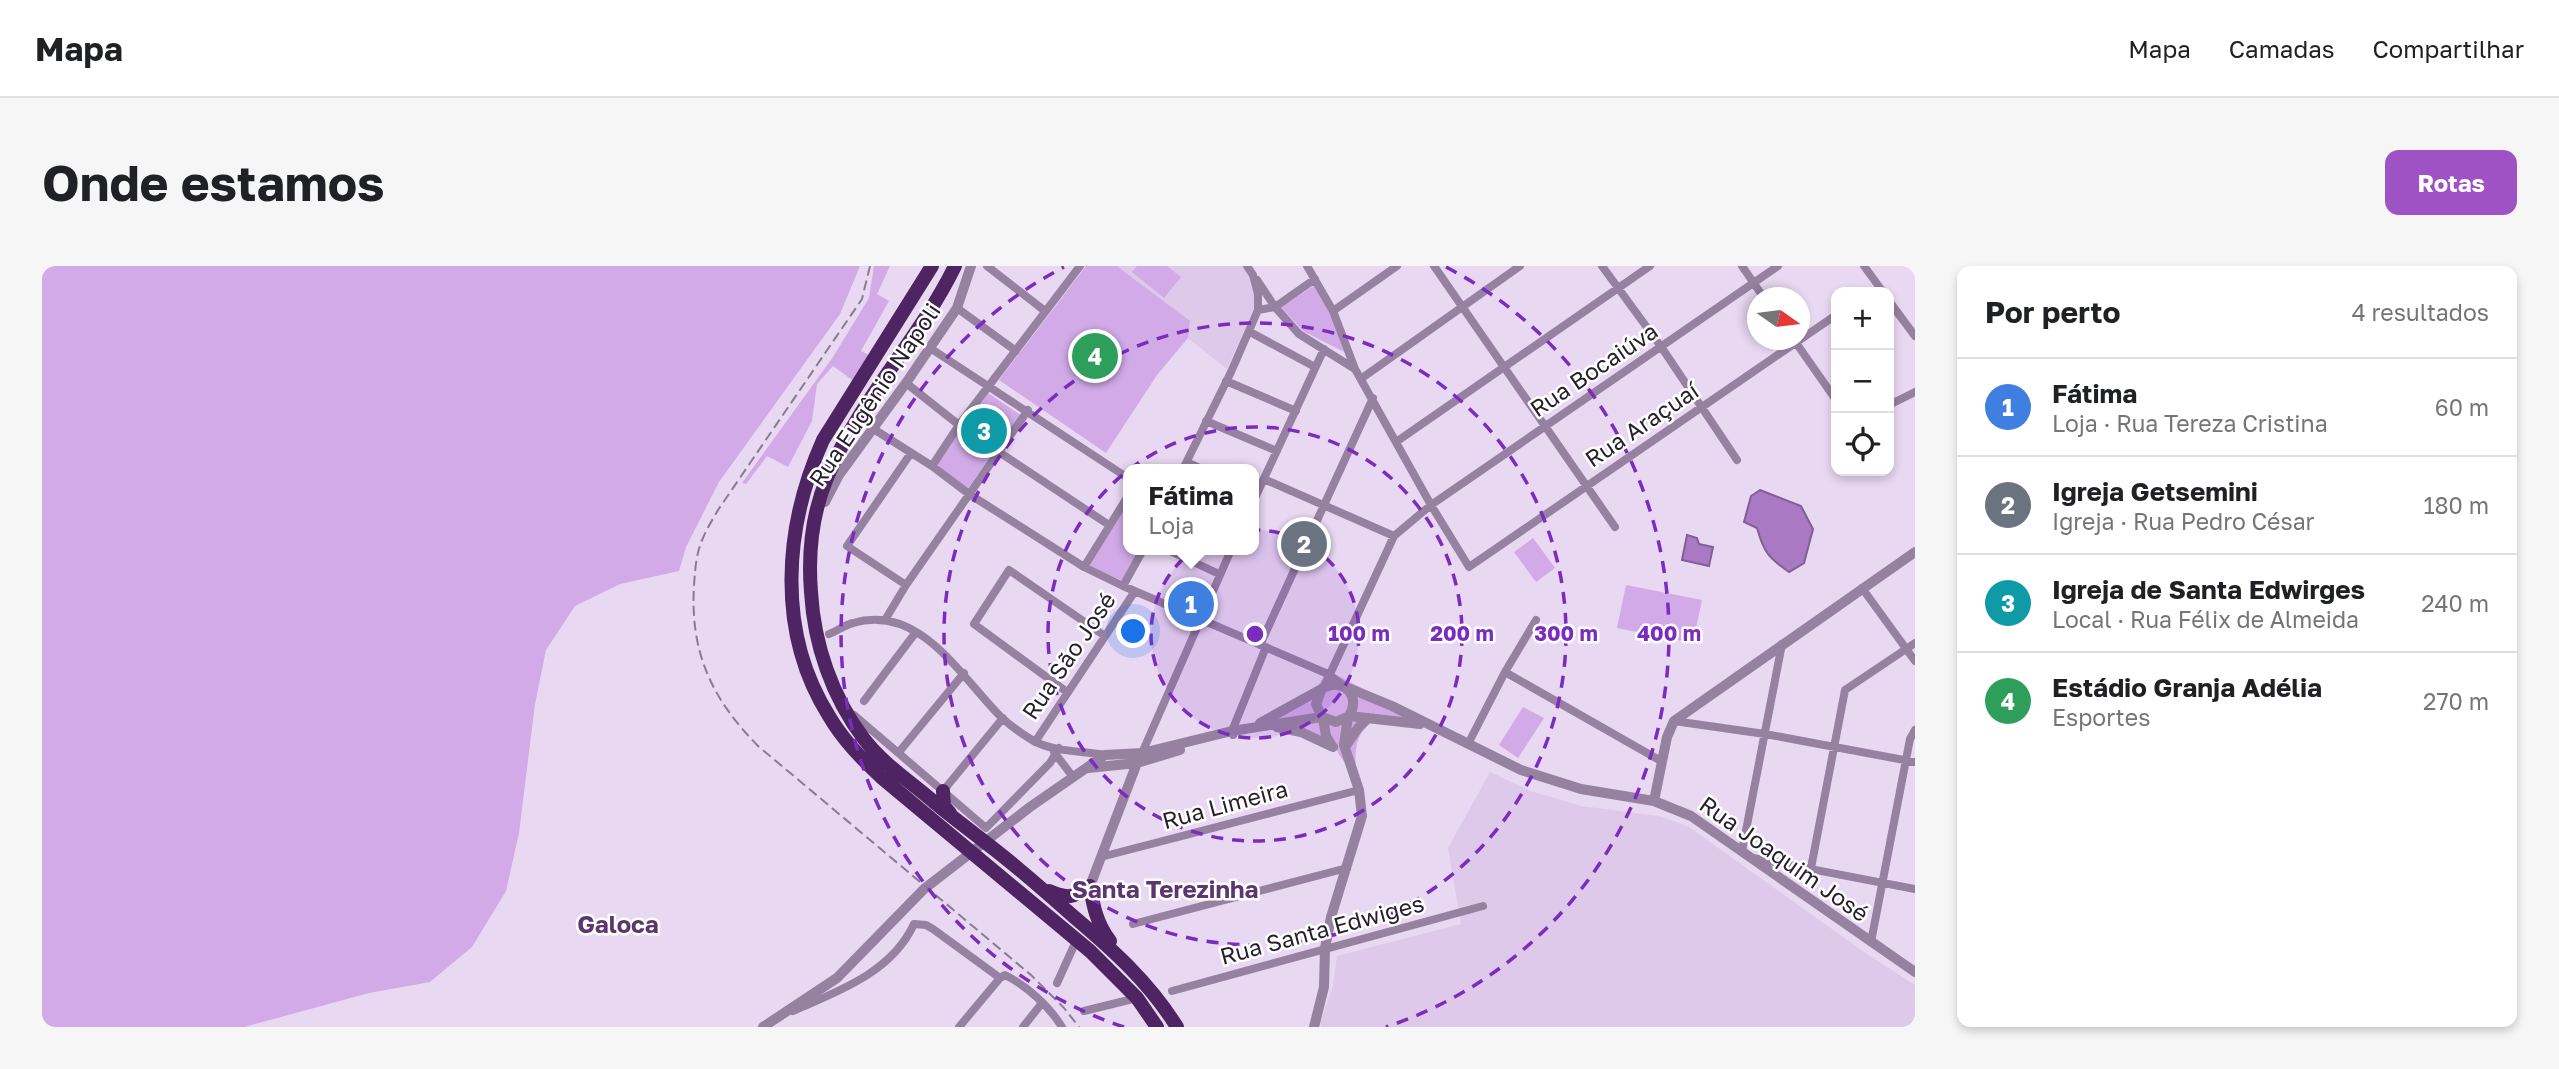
<!DOCTYPE html>
<html lang="pt">
<head>
<meta charset="utf-8">
<style>
  body { margin:0; font-family:"Golos Text",sans-serif; background:#f6f6f6; color:#202124 }
  .controls { position:absolute; right:21px; top:21px; display:grid; overflow:hidden; border-radius:14px; box-shadow:0 4px 10px #0003 }
  .controls button { width:63px; height:63px; display:grid; place-items:center; padding:0; border:0; border-bottom:2px solid #e0e0e0; background:#fff; color:#202124; font:35px sans-serif }
  .compass { position:absolute; left:1705px; top:21px; width:63px; height:63px; border-radius:50%; background:#fff; box-shadow:0 4px 10px #0003; rotate:104deg }
  .you { position:absolute; left:1092px; top:366px; width:24px; height:24px; margin:-18px; border:5px solid #fff; border-radius:50%; background:#1a73e8; box-shadow:0 0 0 10px #1a73e833 }
  .badge { display:grid; place-items:center; width:46px; height:46px; border-radius:50%; background:#9e52c4; color:#fff; font-size:23px; font-weight:700 }
  .pin { position:absolute; translate:-50% -50%; border:4px solid #fff; box-shadow:0 2px 7px #0006 }
  .popup { position:absolute; left:1081px; top:198px; width:136px; height:91px; box-sizing:border-box; display:grid; place-content:center; border-radius:14px; background:#fff; filter:drop-shadow(0 2px 5px #0005); font-size:23px; white-space:nowrap; color:#757577 }
  .popup b { font-size:26px; color:#202124 }
  .popup::after { content:''; position:absolute; left:50%; top:100%; margin-left:-14px; border:14px solid transparent; border-top-color:#fff }
  .list { margin:0; padding:0; list-style:none }
  h2 { display:flex; justify-content:space-between; align-items:center; height:91px; margin:0; padding:0 28px; font-size:30px }
  h2 small { font-size:23px; font-weight:400; color:#757577 }
  .list li { display:grid; grid-template-columns:46px 1fr auto; gap:21px; align-items:center; box-sizing:border-box; height:98px; padding:0 28px; border-top:2px solid #e0e0e0 }
  .list b { display:block; font-size:26px; white-space:nowrap }
  .list p { margin:0; font-size:23px; white-space:nowrap; color:#757577 }
  .list em { font-size:23px; font-style:normal; color:#757577 }
  .icon { flex:none; width:38px; height:38px; fill:none; stroke:currentColor; stroke-width:2; stroke-linecap:round; stroke-linejoin:round }
  .map { position:relative; flex:none; width:1873px; height:761px; overflow:hidden; border-radius:14px }
  header { display:flex; align-items:center; gap:42px; box-sizing:border-box; height:98px; padding:0 35px; background:#fff; border-bottom:2px solid #e0e0e0 }
  header strong { font-size:33px }
  nav { display:flex; gap:38px; margin-inline-start:auto; font-size:24px }
  .intro { display:flex; align-items:center; justify-content:space-between; box-sizing:border-box; height:168px; padding:0 42px }
  h1 { margin:0; font-size:49px }
  .button { padding:18px 32px; border-radius:14px; background:#9e52c4; color:#fff; font-size:24px; font-weight:700 }
  main { display:flex; gap:42px; padding:0 42px }
  aside { flex:1; background:#fff; border-radius:14px; box-shadow:0 4px 10px #0003 }
  .map>svg:first-child { display:block }
  .built { fill:#dec9ea }
  .green { fill:#d1aae7 }
  .water { fill:#a97ac3; stroke:#825f95; stroke-width:2 }
  .lines { fill:none; stroke-linecap:round; stroke-linejoin:round }
  .minor { stroke:#9681a1; stroke-width:8 }
  .tertiary { stroke:#9681a1; stroke-width:10 }
  .trunk { stroke:#4e2462; stroke-width:14 }
  .rail { stroke:#887d8f; stroke-width:2; stroke-dasharray:10 5; stroke-linecap:butt }
  .ring { fill:none; stroke:#7b2cbf; stroke-width:3.5; stroke-dasharray:12 9 }
  .labels { text-anchor:middle; stroke-width:5; stroke-linejoin:round; paint-order:stroke }
  .street-label { font-size:23px; fill:#261f29; stroke:#fff }
  .neighbourhood-label { font-size:24px; font-weight:bold; fill:#5c376f; stroke:#fff }
  .centre { fill:#7b2cbf; stroke:#fff; stroke-width:3.5 }
  .ring-label { font-size:21px; text-anchor:middle; font-weight:bold; fill:#7b2cbf; stroke:#fff; stroke-width:5; stroke-linejoin:round; paint-order:stroke }
</style>
</head>
<body>
<header>
<strong>Mapa</strong>
<nav><a>Mapa</a><a>Camadas</a><a>Compartilhar</a></nav>
</header>
<div class="intro"><h1>Onde estamos</h1><a class="button">Rotas</a></div>
<main>
<div class="map">
<svg width="1873" height="761" viewBox="0 0 1873 761">
  <rect width="100%" height="100%" fill="#e8d8f2"/>
  <path class="built" d="M 1075,0 L 1201,0 L 1208,10 L 1213,28 L 1212,43 L 1185,103 L 1146,72 L 1148,55 Z
    M 1448,506 L 1489,525 L 1539,540 L 1617,550 L 1647,561 L 1822,686 L 1873,719 L 1873,761 L 1279,761 L 1278,757 L 1291,720 L 1295,690 L 1419,658 L 1406,582 Z"/>
  <path class="green" d="M 0,0 L 818,0 L 798,48 L 677,216 L 644,281 L 637,305 L 578,318 L 533,340 L 504,384 L 493,438 L 477,567 L 464,625 L 430,681 L 388,716 L 327,727 L 202,761 L 0,761 Z
    M 832,0 L 848,0 L 835,28 L 847,35 L 819,85 L 827,89 L 813,116 L 791,100 L 775,118 L 770,155 L 746,201 L 725,190 L 704,218 L 700,217 L 791,91 L 827,32 Z
    M 1044,0 L 1075,0 L 1148,55 L 1146,72 L 1115,109 L 1064,187 L 957,114 Z
    M 1095,0 L 1125,0 L 1139,11 L 1122,32 L 1090,6 Z
    M 1273,19 L 1288,45 L 1302,86 L 1261,65 L 1239,41 Z
    M 946,127 L 980,150 L 923,226 L 895,206 L 895,196 Z
    M 1086,234 L 1086,284 L 1097,284 L 1081,315 L 1045,299 Z
    M 1491,272 L 1513,302 L 1494,316 L 1472,286 Z
    M 1584,319 L 1660,334 L 1651,377 L 1575,362 Z
    M 1285,404 L 1388,458 L 1328,457 C 1309,474 1313,495 1316,517 L 1291,479 L 1214,458 L 1276,420 Z
    M 1481,441 L 1502,452 L 1476,492 L 1457,479 Z"/>
  <path class="water" d="M 1718,224 L 1759,240 L 1771,263 L 1762,297 L 1747,306 C 1727,292 1722,287 1715,262 L 1702,256 L 1709,230 Z
    M 1645,269 L 1655,272 L 1657,278 L 1671,281 L 1667,300 L 1640,294 Z"/>
  <g class="lines">
    <path class="minor" d="M 945,0 L 1003,45
      M 1265,0 L 1291,45 L 1313,103 L 1389,239 L 1427,301 L 1794,49
      M 1392,0 L 1573,261
      M 1560,0 L 1620,82 L 1695,194
      M 1700,0 L 1722,32
      M 1822,0 L 1841,26
      M 1215,14 L 1233,41 L 1257,68 L 1313,103
      M 1847,35 L 1873,70
      M 915,42 L 974,85
      M 1216,44 L 1233,41 L 1273,13
      M 1291,45 L 1355,0
      M 1208,66 L 1273,101
      M 1752,74 L 1794,134
      M 888,82 L 1086,212
      M 1320,112 L 1478,0
      M 1184,115 L 1254,145
      M 864,117 L 917,159
      M 1847,139 L 1873,126
      M 1164,155 L 1235,185
      M 830,162 L 890,200 L 927,228 L 1042,301 L 1081,320 L 1286,408 L 1301,419
      M 1354,176 L 1608,0
      M 957,186 L 1067,259
      M 1145,196 L 1160,203
      M 890,200 L 917,159 L 1038,0
      M 1141,203 L 1189,106 L 1216,44 L 1216,28 L 1211,9 L 1205,0
      M 1222,213 L 1352,270
      M 1212,234 L 1282,83
      M 1126,284 L 1177,308
      M 1042,301 L 1086,230
      M 864,319 L 805,280 L 869,187
      M 1081,320 L 1101,284
      M 1820,322 L 1873,395
      M 843,354 L 864,319 L 986,144
      M 787,368 C 795,365 803,359 811,357 C 879,337 920,413 960,452 C 969,460 980,468 990,474 C 1010,486 1041,485 1063,489
      M 1218,379 L 1331,132
      M 1463,406 L 1619,495
      M 1281,423 L 1352,270 L 1389,239 L 1736,0
      M 1025,426 L 932,358 L 967,304 L 1063,370
      M 822,435 L 874,366
      M 812,449 L 944,562 L 1008,497 L 1017,482
      M 1632,455 L 1723,468 L 1873,496
      M 1191,469 L 1190,465 L 1224,381
      M 993,476 L 1093,325
      M 1426,478 L 1463,406 L 1494,354
      M 857,486 L 922,407
      M 1012,486 L 1031,511
      M 1100,487 L 1189,284
      M 901,525 L 961,452
      M 1700,585 L 1740,378
      M 1059,591 L 1317,524
      M 1711,592 L 1873,623
      M 1769,602 L 1803,424 L 1873,377
      M 1091,658 L 1305,602
      M 1829,676 L 1868,473 L 1873,464
      M 1015,717 L 1035,673
      M 1130,725 L 1441,640
      M 751,745 C 797,725 850,706 872,658 L 884,659 L 891,663 L 958,712 L 963,709 C 985,720 1007,740 1020,761
      M 1042,745 L 1095,732
      M 917,761 L 958,712
      M 981,761 L 1000,737"/>
    <path class="tertiary" d="M 783,236 L 797,209 L 864,117 L 915,42 L 929,0
      M 1304,421 L 1350,440 L 1479,504 L 1539,523 L 1612,535 L 1649,550 L 1873,706
      M 1307,450 L 1378,458
      M 1281,452 L 1284,470 L 1290,480
      M 1218,457 L 1283,421 C 1303,412 1319,431 1307,450 L 1294,456 L 1280,451 L 1274,438 L 1279,425
      M 1235,461 L 1259,466 L 1291,481
      M 1303,481 L 1316,462 L 1326,452
      M 1046,502 L 1095,497 L 1138,484
      M 1612,535 L 1625,471 L 1632,455 L 1873,286
      M 1048,620 L 1095,497
      M 721,761 L 795,712 L 882,623 L 988,541 L 1063,489 L 1100,487 L 1190,465 L 1280,451
      M 1272,761 L 1282,721 L 1283,682 L 1289,651 L 1320,550 L 1317,524 L 1302,479 L 1306,451"/>
    <path class="trunk" d="M 890,0 L 781,174 C 742,261 734,366 787,450 C 801,474 819,492 839,511 L 1048,685 L 1095,732 L 1115,761
      M 913,0 C 877,74 816,135 785,212 C 770,248 766,288 769,326 C 772,378 790,431 822,473 C 841,498 869,516 892,536 C 921,560 951,581 979,605 C 997,620 1014,635 1031,650 C 1071,684 1107,716 1135,761
      M 901,525 L 902,540 L 908,547
      M 1007,625 C 1026,633 1031,632 1048,620 C 1051,640 1055,658 1068,675"/>
    <path class="rail" d="M 828,0 L 820,33 L 676,244 C 671,253 665,262 661,272 C 654,287 653,304 652,320 C 648,387 670,433 716,480 L 989,709 L 1022,742 L 1037,761"/>
  </g>
  <circle cx="1213" cy="368" r="104" fill="#7b2cbf" fill-opacity=".12"/>
  <g class="ring">
    <circle cx="1213" cy="368" r="104"/>
    <circle cx="1213" cy="368" r="207"/>
    <circle cx="1213" cy="368" r="311"/>
    <path d="M1082 761A414 414 0 0 1 1022 1M1404 1A414 414 0 0 1 1344 761"/>
  </g>
  <g class="labels">
    <g class="street-label">
      <text transform="translate(1552 104) rotate(-34)" y="8">Rua Bocaiúva</text>
      <text transform="translate(833 129) rotate(-56)" y="8">Rua Eugênio Napoli</text>
      <text transform="translate(1600 159) rotate(-34)" y="8">Rua Araçuaí</text>
      <text transform="translate(1027 390) rotate(-56)" y="8">Rua São José</text>
      <text transform="translate(1183 539) rotate(-15)" y="8">Rua Limeira</text>
      <text transform="translate(1742 593) rotate(35)" y="8">Rua Joaquim José</text>
      <text transform="translate(1280 664) rotate(-15)" y="8">Rua Santa Edwiges</text>
    </g>
    <g class="neighbourhood-label">
      <text x="1123" y="632">Santa Terezinha</text>
      <text x="576" y="667">Galoca</text>
    </g>
  </g>
  <circle cx="1213" cy="368" r="10" class="centre"/>
  <g class="ring-label">
    <text x="1317" y="375">100 m</text>
    <text x="1420" y="375">200 m</text>
    <text x="1524" y="375">300 m</text>
    <text x="1627" y="375">400 m</text>
  </g>
</svg>
<div class="controls">
<button>+</button>
<button>−</button>
<button><svg class="icon" aria-label="locate" viewBox="0 0 24 24"><circle cx="12" cy="12" r="6"/><path d="M12 2v4M12 18v4M2 12h4M18 12h4"/></svg></button>
</div>
<svg class="compass" viewBox="-18 -18 36 36"><path d="M0-13l5 13h-10z" fill="#e53935"/><path d="M0 13l5-13h-10z" fill="#757577"/></svg>
<div class="you"></div>
<div class="pin badge" style="left:1149px;top:338px;background:#3f7fe0">1</div>
<div class="popup"><b>Fátima</b>Loja</div>
<div class="pin badge" style="left:1262px;top:278px;background:#6b7280">2</div>
<div class="pin badge" style="left:942px;top:165px;background:#0f9aa8">3</div>
<div class="pin badge" style="left:1053px;top:90px;background:#2e9e5b">4</div>
</div>
<aside>
<h2>Por perto<small>4 resultados</small></h2>
<ul class="list">
<li><span class="badge" style="background:#3f7fe0">1</span><div><b>Fátima</b><p>Loja · Rua Tereza Cristina</p></div><em>60 m</em></li>
<li><span class="badge" style="background:#6b7280">2</span><div><b>Igreja Getsemini</b><p>Igreja · Rua Pedro César</p></div><em>180 m</em></li>
<li><span class="badge" style="background:#0f9aa8">3</span><div><b>Igreja de Santa Edwirges</b><p>Local · Rua Félix de Almeida</p></div><em>240 m</em></li>
<li><span class="badge" style="background:#2e9e5b">4</span><div><b>Estádio Granja Adélia</b><p>Esportes</p></div><em>270 m</em></li>
</ul>
</aside>
</main>
</body>
</html>
